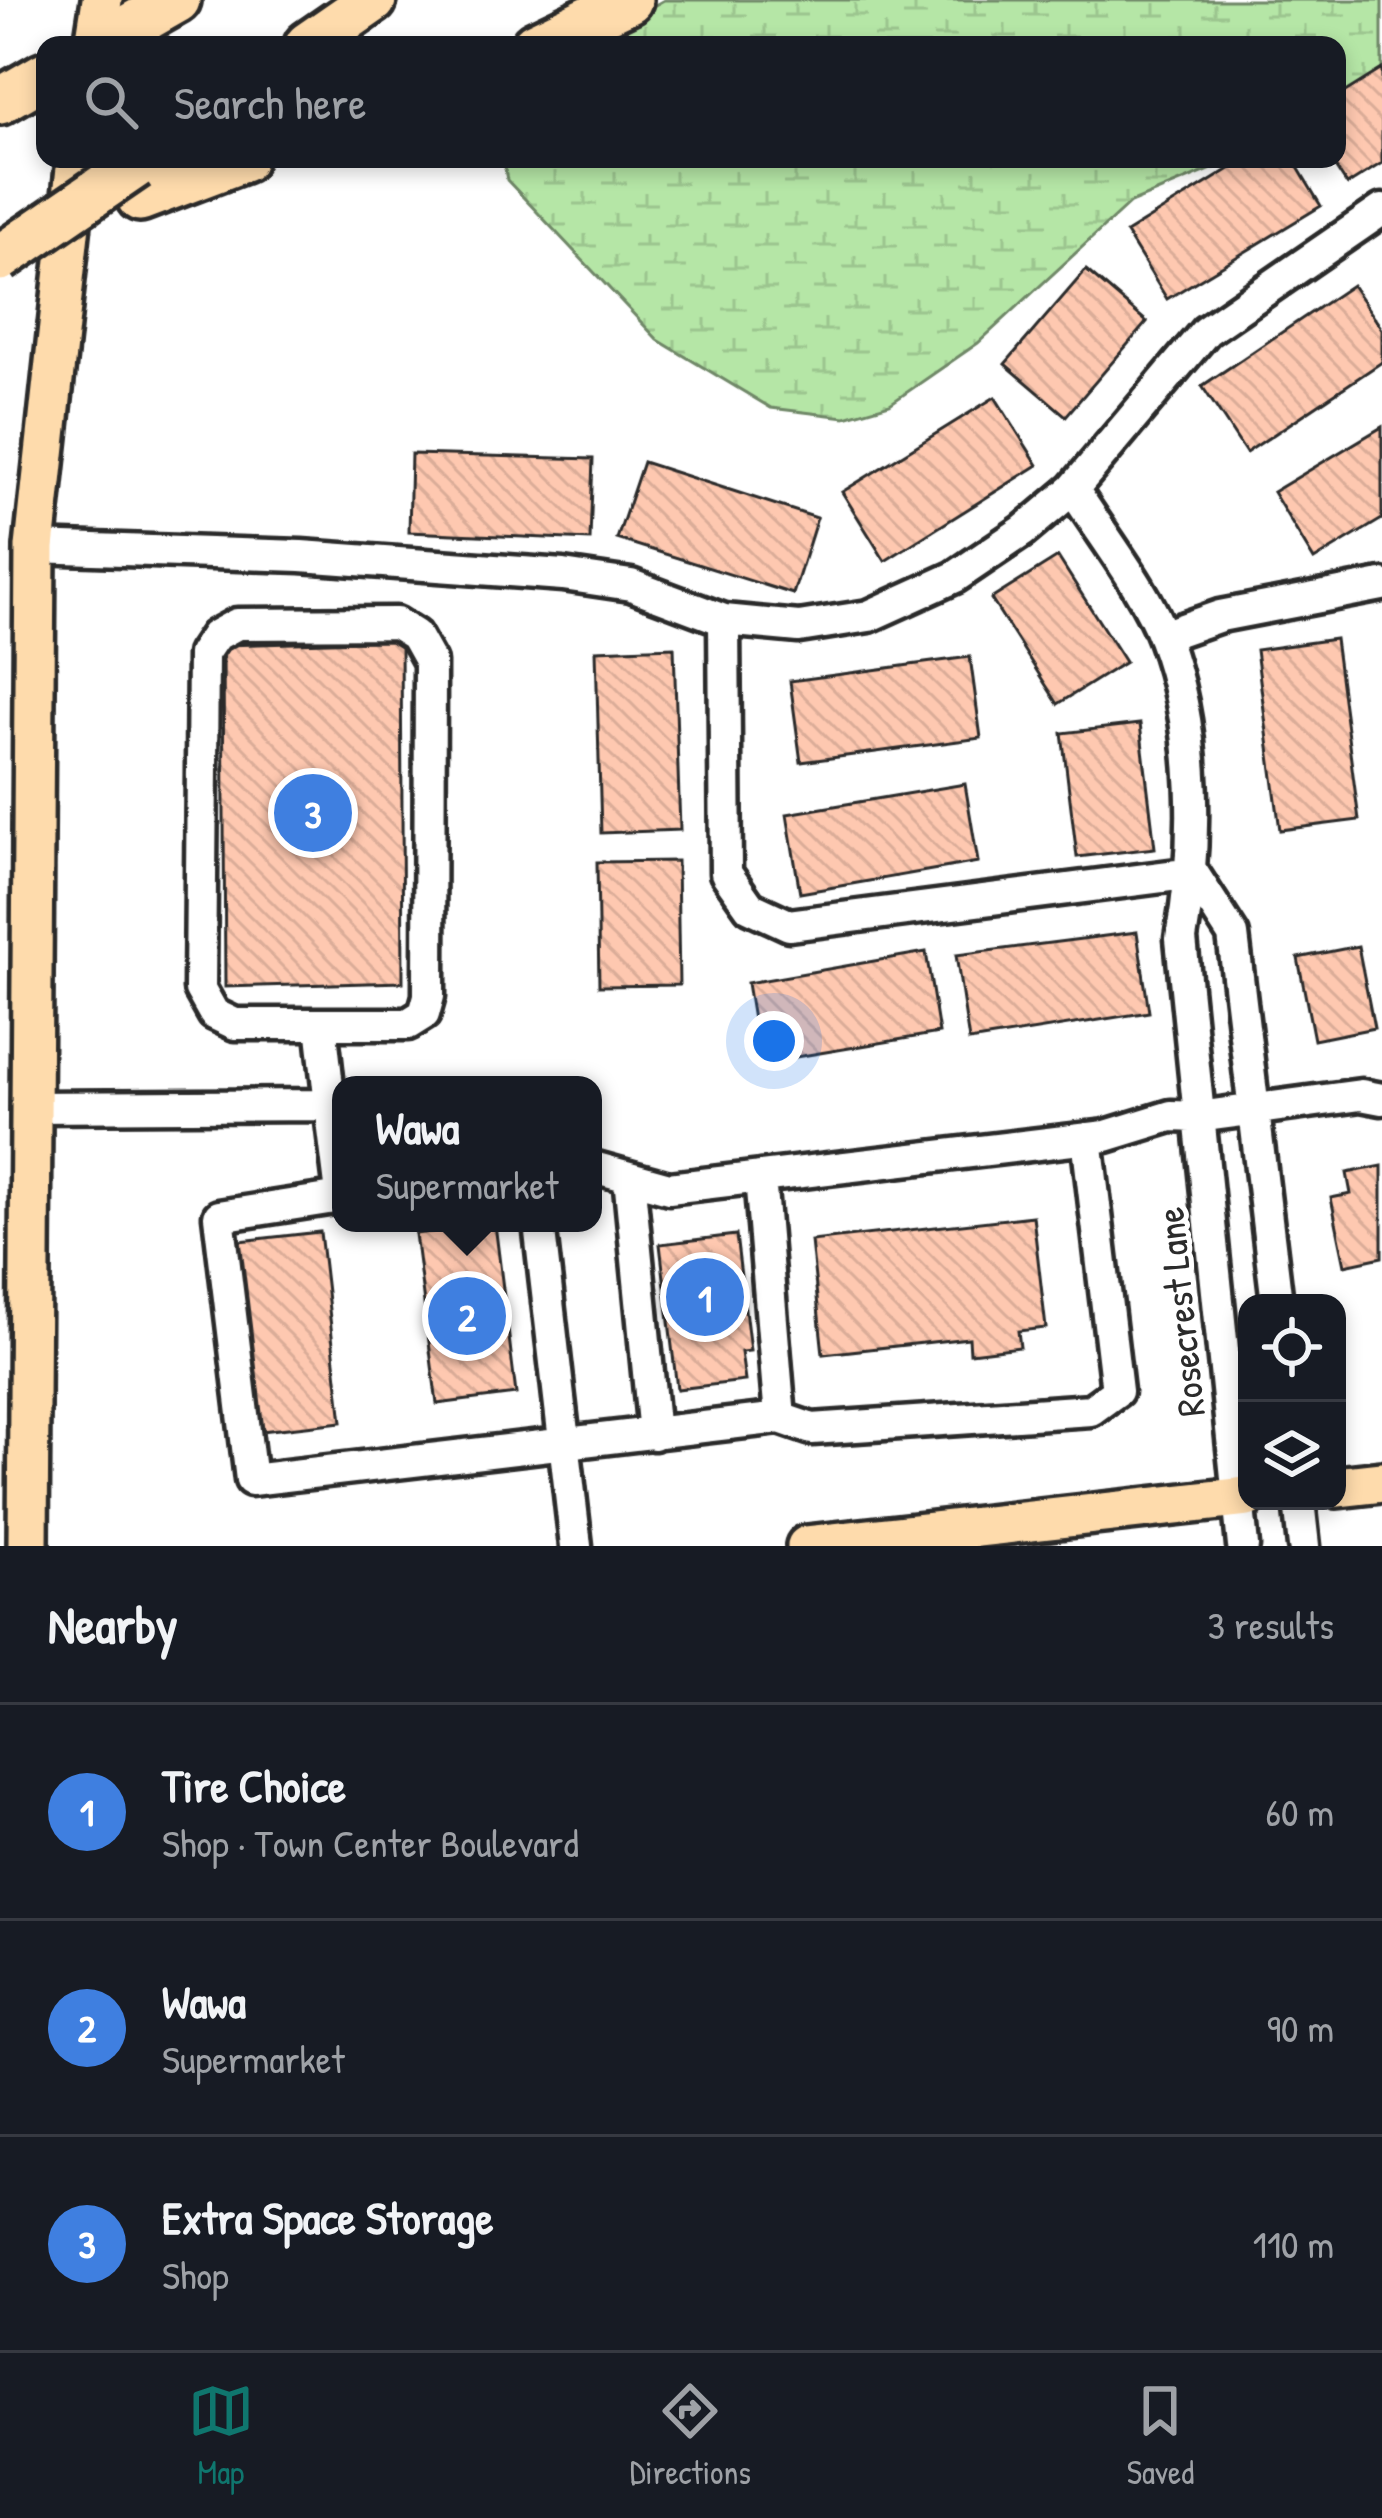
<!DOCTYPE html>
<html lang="en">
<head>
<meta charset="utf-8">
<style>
  body { margin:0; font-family:"Patrick Hand",sans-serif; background:#20242c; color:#f1f3f6 }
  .controls { position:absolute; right:36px; bottom:36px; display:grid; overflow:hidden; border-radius:24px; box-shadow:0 6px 18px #0003 }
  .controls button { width:108px; height:108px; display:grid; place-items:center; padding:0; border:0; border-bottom:3px solid #363941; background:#171b24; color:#f1f3f6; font:60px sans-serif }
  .you { position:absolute; left:774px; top:1041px; width:42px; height:42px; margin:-30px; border:9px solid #fff; border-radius:50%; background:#1a73e8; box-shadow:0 0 0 18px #1a73e833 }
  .badge { display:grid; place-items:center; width:78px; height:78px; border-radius:50%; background:#0f766e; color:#fff; font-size:39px; font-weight:700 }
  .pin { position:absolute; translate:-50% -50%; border:6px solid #fff; box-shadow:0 3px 12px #0006 }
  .popup { position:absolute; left:332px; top:1076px; width:270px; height:156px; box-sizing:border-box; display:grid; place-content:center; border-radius:24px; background:#171b24; filter:drop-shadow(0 3px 9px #0005); font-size:39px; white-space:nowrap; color:#9ea1a6 }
  .popup b { font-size:45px; color:#f1f3f6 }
  .popup::after { content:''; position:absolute; left:50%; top:100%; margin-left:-24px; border:24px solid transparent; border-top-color:#171b24 }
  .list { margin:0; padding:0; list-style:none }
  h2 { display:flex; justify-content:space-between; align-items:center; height:156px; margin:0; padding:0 48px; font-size:51px }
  h2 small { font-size:39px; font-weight:400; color:#9ea1a6 }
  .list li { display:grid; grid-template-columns:78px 1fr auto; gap:36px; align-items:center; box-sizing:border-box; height:216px; padding:0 48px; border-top:3px solid #363941 }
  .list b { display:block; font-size:45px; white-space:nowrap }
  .list p { margin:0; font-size:39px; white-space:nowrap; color:#9ea1a6 }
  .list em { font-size:39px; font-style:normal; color:#9ea1a6 }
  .icon { flex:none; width:66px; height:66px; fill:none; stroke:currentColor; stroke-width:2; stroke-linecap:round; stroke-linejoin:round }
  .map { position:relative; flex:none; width:1382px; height:1546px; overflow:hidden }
  .search { position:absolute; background:#171b24; box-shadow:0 6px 18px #0003; left:36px; right:36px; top:36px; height:132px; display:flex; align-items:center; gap:30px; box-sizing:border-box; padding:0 42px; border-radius:24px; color:#9ea1a6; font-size:45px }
  .sheet { height:804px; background:#171b24 }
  nav { display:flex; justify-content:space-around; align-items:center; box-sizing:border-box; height:168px; border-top:3px solid #363941; background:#171b24; font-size:33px; color:#9ea1a6 }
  nav a { display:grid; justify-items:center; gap:6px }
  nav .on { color:#0f766e }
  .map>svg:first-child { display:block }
  .wetland { fill:url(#wetland-marsh); stroke:#708868; stroke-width:3 }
  .building { fill:url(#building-back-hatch); stroke:#2b2b2b; stroke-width:3 }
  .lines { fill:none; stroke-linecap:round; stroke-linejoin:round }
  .minor-casing { stroke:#2b2b2b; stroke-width:39 }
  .major-casing { stroke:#2b2b2b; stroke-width:48 }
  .highway-casing { stroke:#2b2b2b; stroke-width:54 }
  .minor { stroke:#fff; stroke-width:30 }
  .major { stroke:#fedbac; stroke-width:39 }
  .highway { stroke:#fedbac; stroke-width:45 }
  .highway-bridge-casing { stroke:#2b2b2b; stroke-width:54; stroke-linecap:butt }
  .highway-bridge { stroke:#fedbac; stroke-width:45 }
  .labels { text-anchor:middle; stroke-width:10; stroke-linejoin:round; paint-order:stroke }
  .street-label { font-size:39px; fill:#2b2b2b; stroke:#fff }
</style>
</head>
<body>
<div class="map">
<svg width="1382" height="1546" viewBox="0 0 1382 1546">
  <defs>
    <pattern id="wetland-marsh" width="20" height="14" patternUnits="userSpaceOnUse" patternTransform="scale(3)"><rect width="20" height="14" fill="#b5e6a6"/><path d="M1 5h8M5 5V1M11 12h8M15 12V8" fill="none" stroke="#9cc58f"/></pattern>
    <pattern id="building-back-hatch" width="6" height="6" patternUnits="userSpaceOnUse" patternTransform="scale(3)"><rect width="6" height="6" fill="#fec8b0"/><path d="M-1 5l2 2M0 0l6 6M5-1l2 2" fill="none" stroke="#daac98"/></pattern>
  </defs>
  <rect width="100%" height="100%" fill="#fff"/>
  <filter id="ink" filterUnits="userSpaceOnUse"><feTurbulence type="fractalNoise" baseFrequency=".00833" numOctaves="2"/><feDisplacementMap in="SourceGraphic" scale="24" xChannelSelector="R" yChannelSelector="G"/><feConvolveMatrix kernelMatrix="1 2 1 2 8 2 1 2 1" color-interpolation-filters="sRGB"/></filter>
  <g filter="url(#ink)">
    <path class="wetland" d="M 664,0 L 1382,0 L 1382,116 L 1337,126 L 1337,45 L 584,45 Z
      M 503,159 L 1236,159 L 1130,203 L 978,343 L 890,404 L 845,417 L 771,408 L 658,340 L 507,180 Z"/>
    <path class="building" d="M 1382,69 L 1382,163 L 1347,185 L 1330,159 L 1337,159 L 1337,97 Z
      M 1246,159 L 1293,159 L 1321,206 L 1167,299 L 1126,233 Z
      M 1086,270 L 1147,322 L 1066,416 L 1005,364 Z
      M 1352,285 L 1382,329 L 1382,362 L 1246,453 L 1202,386 Z
      M 995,397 L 1038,465 L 885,561 L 842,492 Z
      M 1382,427 L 1382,519 L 1314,560 L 1273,492 Z
      M 411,454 L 593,459 L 590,540 L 409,532 Z
      M 643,462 L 817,518 L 793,594 L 617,539 Z
      M 1058,557 L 1125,662 L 1058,704 L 991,599 Z
      M 1335,639 L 1359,820 L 1280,830 L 1256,650 Z
      M 401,640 L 403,982 L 225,987 L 223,645 Z
      M 674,647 L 680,830 L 601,833 L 596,650 Z
      M 970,657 L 981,738 L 801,762 L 790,681 Z
      M 1140,724 L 1155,848 L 1077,857 L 1062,733 Z
      M 965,784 L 978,862 L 800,893 L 787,814 Z
      M 677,861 L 679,985 L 599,986 L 597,862 Z
      M 1137,932 L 1149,1012 L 969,1041 L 956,955 Z
      M 1358,946 L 1374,1028 L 1314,1040 L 1298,958 Z
      M 926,952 L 939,1033 L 760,1063 L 747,983 Z
      M 1382,1166 L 1382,1257 L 1345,1265 L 1331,1198 L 1351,1194 L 1347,1173 Z
      M 1033,1216 L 1046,1328 L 1018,1331 L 1020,1347 L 970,1353 L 969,1338 L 823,1354 L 811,1241 Z
      M 495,1224 L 516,1394 L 437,1404 L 415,1234 Z
      M 320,1232 L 342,1422 L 261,1431 L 239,1241 Z
      M 736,1235 L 750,1351 L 741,1352 L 745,1381 L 677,1389 L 660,1244 Z"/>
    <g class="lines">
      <g class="minor-casing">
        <path id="minor" d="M 1073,489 C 1101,534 1146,590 1164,639 C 1198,729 1198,845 1181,939 L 1243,1546
          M 35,547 L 301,556 L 563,575 L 631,585 L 724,620 L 799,627 L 869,616 L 955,577 L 1023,531 L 1073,489 L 1206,331 L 1382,210
          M 724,620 L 726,873 L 750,907 L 789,925 L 1193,873
          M 396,623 L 415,635 L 430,662 L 429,996 L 424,1014 L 408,1024 L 235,1024 L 214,1014 L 200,989 L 203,654 L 215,636 L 237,624 Z
          M 1163,636 L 1220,616 L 1382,585
          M 1193,873 L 1233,935 L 1277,1303
          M 321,1024 L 330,1105
          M 28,1107 L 330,1105 L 341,1194
          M 593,1167 L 669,1188 L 1106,1136 L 1171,1116 L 1198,1117 L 1361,1095 L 1382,1099
          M 629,1177 L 654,1434
          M 341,1197 L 219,1216 L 251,1480 L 780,1418 L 760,1177
          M 539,1223 L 576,1546
          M 780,1418 L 812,1429 L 1091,1410 L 1117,1391 L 1087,1138
          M 1299,1501 L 1304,1546"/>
      </g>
      <g class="major-casing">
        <path id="major" d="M 95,45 L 102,0
          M 1337,1487 L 1382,1482
          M 28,1546 L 35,547 L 77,159
          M 807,1546 L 1247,1497"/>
      </g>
      <g class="highway-casing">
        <path id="highway" d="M 98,45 L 177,0
          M 308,45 L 373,0
          M 535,45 L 629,0
          M 0,101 L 45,75
          M 140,198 L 243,159"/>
      </g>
      <use href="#minor" class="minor"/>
      <use href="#major" class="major"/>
      <use href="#highway" class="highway"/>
      <g class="highway-bridge-casing">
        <path id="highway-bridge" d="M 0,258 L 136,165"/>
      </g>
      <use href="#highway-bridge" class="highway-bridge"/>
    </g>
  </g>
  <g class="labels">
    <g class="street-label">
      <text transform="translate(1180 1312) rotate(-96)" y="14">Rosecrest Lane</text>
    </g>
  </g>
</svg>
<div class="controls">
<button><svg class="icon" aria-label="locate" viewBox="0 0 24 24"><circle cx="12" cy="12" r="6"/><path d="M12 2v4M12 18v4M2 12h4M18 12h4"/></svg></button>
<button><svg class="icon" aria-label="layers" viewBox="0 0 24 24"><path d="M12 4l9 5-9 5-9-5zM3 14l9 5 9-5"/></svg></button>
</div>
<div class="you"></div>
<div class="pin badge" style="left:705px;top:1297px;background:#3f7fe0">1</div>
<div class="pin badge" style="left:467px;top:1316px;background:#3f7fe0">2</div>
<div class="popup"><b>Wawa</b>Supermarket</div>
<div class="pin badge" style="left:313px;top:813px;background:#3f7fe0">3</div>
<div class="search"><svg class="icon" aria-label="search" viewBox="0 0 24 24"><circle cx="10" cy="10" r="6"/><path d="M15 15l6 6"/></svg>Search here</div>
</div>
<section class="sheet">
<h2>Nearby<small>3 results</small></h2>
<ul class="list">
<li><span class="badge" style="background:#3f7fe0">1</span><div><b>Tire Choice</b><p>Shop · Town Center Boulevard</p></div><em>60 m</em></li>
<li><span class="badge" style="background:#3f7fe0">2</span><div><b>Wawa</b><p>Supermarket</p></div><em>90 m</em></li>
<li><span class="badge" style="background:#3f7fe0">3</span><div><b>Extra Space Storage</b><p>Shop</p></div><em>110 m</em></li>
</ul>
</section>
<nav>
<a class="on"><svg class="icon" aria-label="map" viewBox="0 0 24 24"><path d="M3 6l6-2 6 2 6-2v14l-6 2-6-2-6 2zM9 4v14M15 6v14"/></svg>Map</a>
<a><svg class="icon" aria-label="directions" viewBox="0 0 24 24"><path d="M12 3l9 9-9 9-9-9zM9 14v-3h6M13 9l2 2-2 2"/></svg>Directions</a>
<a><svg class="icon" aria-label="saved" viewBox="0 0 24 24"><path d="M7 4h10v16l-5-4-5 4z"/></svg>Saved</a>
</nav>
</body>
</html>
